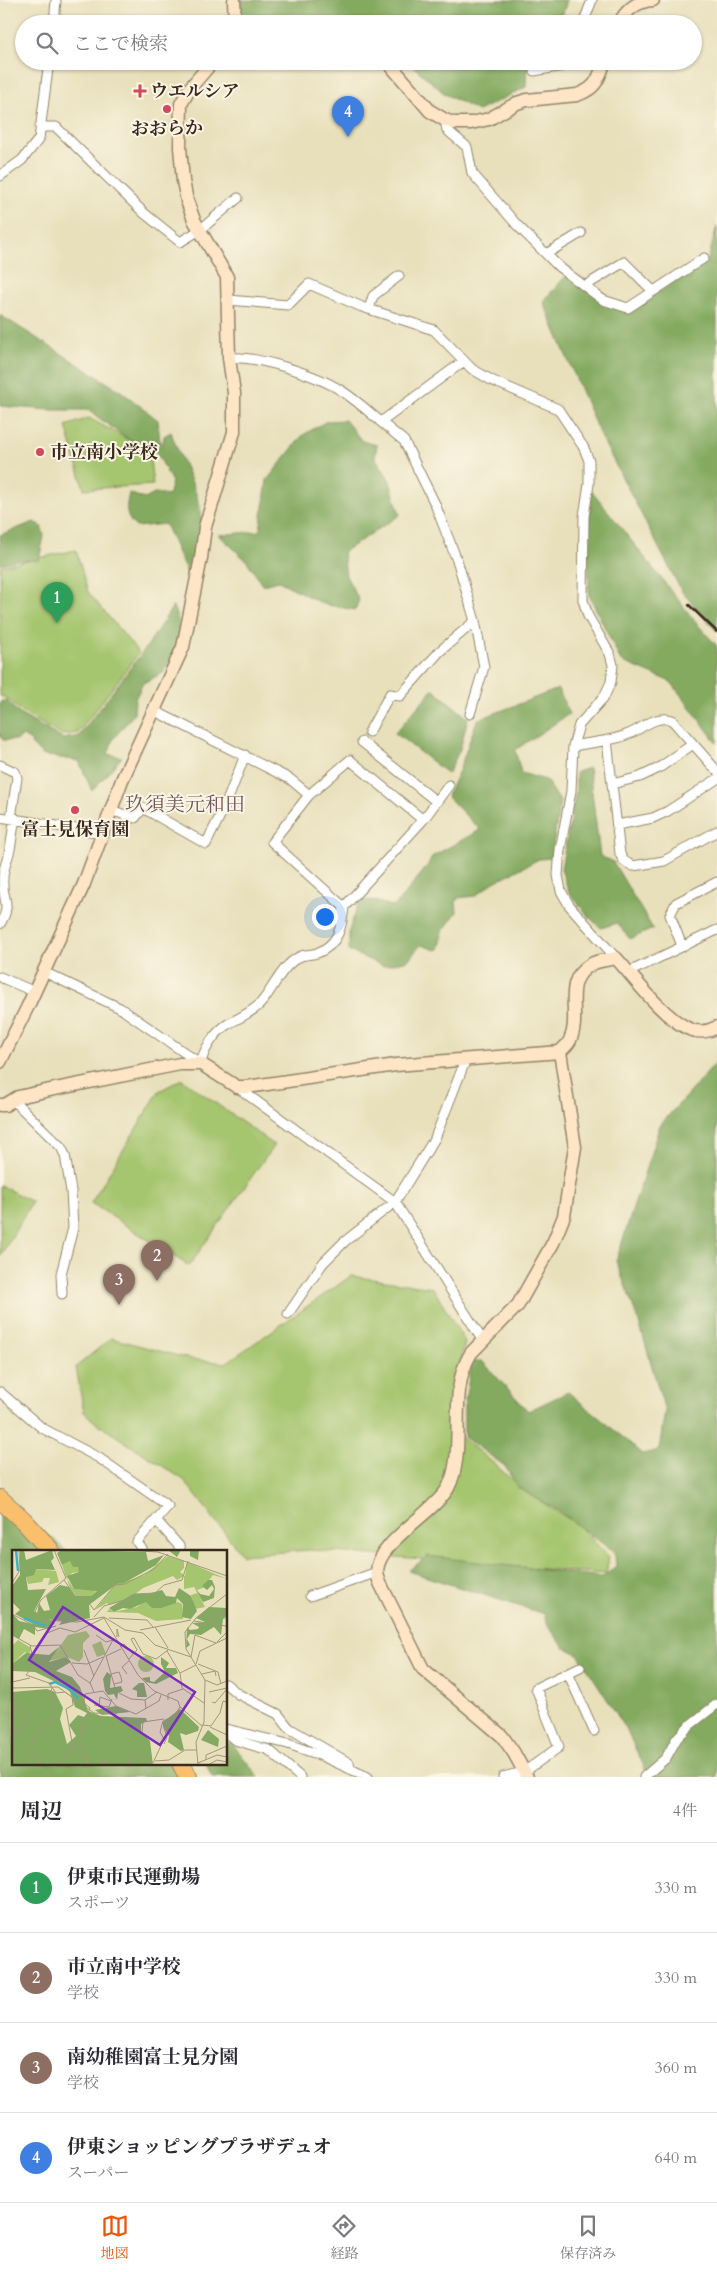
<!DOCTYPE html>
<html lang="ja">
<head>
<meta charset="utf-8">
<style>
  body { margin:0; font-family:Cardo,"Noto Serif JP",serif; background:#f7f7f7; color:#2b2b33 }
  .you { position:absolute; left:324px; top:916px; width:18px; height:18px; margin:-12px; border:4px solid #fff; border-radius:50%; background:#1a73e8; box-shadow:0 0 0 8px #1a73e833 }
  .badge { display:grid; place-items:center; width:32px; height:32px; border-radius:50%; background:#ea580c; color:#fff; font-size:16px; font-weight:700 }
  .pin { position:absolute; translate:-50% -41px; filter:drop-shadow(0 1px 2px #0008) }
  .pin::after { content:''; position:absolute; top:26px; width:18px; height:15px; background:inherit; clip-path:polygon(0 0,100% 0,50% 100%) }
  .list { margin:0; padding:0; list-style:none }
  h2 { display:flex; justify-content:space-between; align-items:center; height:65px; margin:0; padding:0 20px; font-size:21px }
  h2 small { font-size:16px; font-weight:400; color:#7c7c81 }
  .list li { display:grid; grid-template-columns:32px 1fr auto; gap:15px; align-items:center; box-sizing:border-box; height:90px; padding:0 20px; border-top:1px solid #e1e1e2 }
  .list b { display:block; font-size:19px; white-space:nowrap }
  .list p { margin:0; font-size:16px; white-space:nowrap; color:#7c7c81 }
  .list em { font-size:16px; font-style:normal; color:#7c7c81 }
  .icon { flex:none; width:28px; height:28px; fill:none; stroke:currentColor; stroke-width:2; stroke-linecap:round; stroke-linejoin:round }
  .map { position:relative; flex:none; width:717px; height:1777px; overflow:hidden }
  .search { position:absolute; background:#fff; box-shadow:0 1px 4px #0004; left:15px; right:15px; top:15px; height:55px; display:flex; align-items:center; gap:12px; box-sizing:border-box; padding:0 18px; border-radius:28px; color:#7c7c81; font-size:19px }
  .sheet { height:425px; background:#fff }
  nav { display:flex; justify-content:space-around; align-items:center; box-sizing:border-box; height:70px; border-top:1px solid #e1e1e2; background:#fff; font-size:14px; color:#7c7c81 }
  nav a { display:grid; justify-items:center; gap:2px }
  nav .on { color:#ea580c }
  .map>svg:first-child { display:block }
  .green { fill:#a5c56e; stroke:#707846 }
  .forest { fill:#84aa61; stroke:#606a40 }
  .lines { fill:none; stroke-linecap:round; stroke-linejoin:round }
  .street-casing { stroke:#92856c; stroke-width:11 }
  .secondary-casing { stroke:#92856c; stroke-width:15 }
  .highway-casing { stroke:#92856c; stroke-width:20 }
  .street { stroke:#fff; stroke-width:9 }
  .secondary { stroke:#fde5c5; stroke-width:12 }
  .highway { stroke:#f9bf6d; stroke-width:18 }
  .rail { stroke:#3b2a1e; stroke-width:2.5 }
  .poi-dot { fill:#d1495b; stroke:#fcf5e5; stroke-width:2 }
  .labels { text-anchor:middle; stroke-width:4; stroke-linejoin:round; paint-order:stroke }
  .poi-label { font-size:18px; font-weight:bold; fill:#3b2a1e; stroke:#fcf5e5; text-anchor:start }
  .quarter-label { font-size:20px; fill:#6e575f; stroke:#fcf5e5 }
  .inset-river { fill:none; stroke:#42b0be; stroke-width:2.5 }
  .inset-road { fill:none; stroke:#a3977c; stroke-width:1 }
  .view { fill:#7b2cbf; fill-opacity:0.15; stroke:#7b2cbf; stroke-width:2.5 }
  .inset-edge { fill:none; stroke:#3b2a1e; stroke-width:2.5 }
</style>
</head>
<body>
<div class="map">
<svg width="717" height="1777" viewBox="0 0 717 1777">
  <rect width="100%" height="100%" fill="#fcf5e5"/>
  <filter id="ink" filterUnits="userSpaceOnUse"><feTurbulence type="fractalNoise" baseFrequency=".02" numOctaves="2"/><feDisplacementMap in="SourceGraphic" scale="10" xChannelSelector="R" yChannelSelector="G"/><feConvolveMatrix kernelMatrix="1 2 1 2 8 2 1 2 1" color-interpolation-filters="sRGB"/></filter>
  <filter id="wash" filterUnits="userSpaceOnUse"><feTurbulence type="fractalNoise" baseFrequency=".0096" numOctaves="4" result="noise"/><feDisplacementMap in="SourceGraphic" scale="20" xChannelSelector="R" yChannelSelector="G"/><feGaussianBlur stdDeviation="1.12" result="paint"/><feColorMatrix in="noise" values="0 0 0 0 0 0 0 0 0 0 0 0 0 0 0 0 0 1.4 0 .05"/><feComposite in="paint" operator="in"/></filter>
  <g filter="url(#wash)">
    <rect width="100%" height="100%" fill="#e8e0bb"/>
    <path class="green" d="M 89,418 L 149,451 L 153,485 L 84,489 L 66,426 Z
      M 76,550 L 88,592 L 139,653 L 78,733 L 61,735 L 23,713 L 6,698 L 0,696 L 0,566 Z
      M 182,1079 L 274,1145 L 189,1266 L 91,1203 L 159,1091 Z
      M 0,1185 L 32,1202 L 0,1257 Z
      M 351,1276 L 433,1288 L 465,1342 L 453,1397 L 457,1434 L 497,1466 L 522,1490 L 577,1524 L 609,1557 L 606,1574 L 310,1550 L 242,1555 L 184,1480 L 96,1423 L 84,1412 L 76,1367 L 111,1338 L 190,1359 L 226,1363 Z"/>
    <path class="forest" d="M 241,0 L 567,0 L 560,24 L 241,24 Z
      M 407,61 L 527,61 L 526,87 L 478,111 L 445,94 Z
      M 717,226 L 717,631 L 682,592 L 599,433 L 543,301 L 567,275 L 628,312 L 708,260 Z
      M 0,315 L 122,392 L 158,420 L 160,444 L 129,440 L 88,410 L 49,410 L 0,406 Z
      M 345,420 L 362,441 L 377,445 L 375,457 L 389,479 L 400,515 L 343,552 L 346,576 L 359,600 L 355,610 L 323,604 L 279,581 L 262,585 L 247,561 L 219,535 L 260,531 L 267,480 L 303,435 L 327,421 Z
      M 171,432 C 181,463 200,490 202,524 C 203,540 194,566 191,582 L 165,524 L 136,527 C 124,516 126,508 129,493 L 145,499 L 156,493 L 168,496 L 172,482 L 155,449 L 163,443 L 164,436 Z
      M 592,491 L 698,625 L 717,646 L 717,743 L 671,682 L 621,661 L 589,595 L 588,539 Z
      M 34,522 L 41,526 L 44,536 L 39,560 L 18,560 L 0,564 L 0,535 Z
      M 173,606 L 178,620 L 181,646 L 163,673 L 143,683 L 135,699 L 134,714 L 113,739 L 108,754 L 122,757 L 92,791 L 79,761 L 42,755 L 31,744 L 32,742 L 23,736 L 16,740 L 3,740 L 0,736 L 0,702 L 6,700 L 21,715 L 63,739 L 79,736 L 148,645 Z
      M 433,689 L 468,718 L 460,749 L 448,774 L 395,733 Z
      M 558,689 L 569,714 L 515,750 L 521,773 L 546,780 L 560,801 L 551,858 L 539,859 L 494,882 L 475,896 L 458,898 L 456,902 L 457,912 L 442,932 L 443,935 L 439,949 L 436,950 L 421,945 L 408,960 L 383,966 L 349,951 L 349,931 L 359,901 L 372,900 L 394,907 L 426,868 L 433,856 L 480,830 L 447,796 L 459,771 L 477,720 Z
      M 589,768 L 600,856 L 613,862 L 653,929 L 630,939 L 617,923 L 601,928 L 589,917 L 569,892 L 561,869 L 576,792 L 576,772 Z
      M 717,1062 L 717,1777 L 649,1777 L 625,1727 L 578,1654 L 564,1647 L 548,1626 L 544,1614 L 408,1571 L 428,1556 L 603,1577 L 616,1566 L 615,1555 L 612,1551 L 559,1511 L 517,1487 L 505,1466 L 464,1437 L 464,1406 L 472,1362 L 482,1361 L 528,1411 L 568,1392 L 643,1454 L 659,1450 L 665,1411 L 638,1319 L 616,1261 L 660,1125 Z
      M 0,1508 L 54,1539 L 66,1551 L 14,1551 L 14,1763 L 171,1763 L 178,1777 L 0,1777 Z
      M 231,1742 L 259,1777 L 212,1777 L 206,1763 L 226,1763 L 226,1744 Z"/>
  </g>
  <g filter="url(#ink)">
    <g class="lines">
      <g class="street-casing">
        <path id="street" d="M 54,24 L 56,0
          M 583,24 L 592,0
          M 534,71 L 569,65 L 573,61
          M 445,120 L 447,130 L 467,147 L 472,173 L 517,225 L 559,267 L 603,300 L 628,308 L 704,258
          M 40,127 L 56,127 L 144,213 L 180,242 L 200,230 L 238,198
          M 0,176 L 22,160 L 39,139 L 49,61
          M 546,254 L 581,233
          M 585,286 L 624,262 L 653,291
          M 228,300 L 288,305 L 309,284 L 362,307 L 434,330 L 472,369 L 491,380 L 558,409 L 584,448 L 589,461 L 589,484 L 584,516 L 583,600 L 588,616 L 610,654 L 613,665 L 611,682 L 604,697 L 579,725 L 573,746 L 571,791 L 560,850 L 558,875 L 561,891 L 569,905 L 616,958
          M 369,309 L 373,296 L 399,276
          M 229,358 C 259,356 317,375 342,391 C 356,400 369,412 381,422 L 464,361
          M 381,422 L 404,441 L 435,504 L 458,563 L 475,621 L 484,667 L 470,714
          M 155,711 L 290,779 L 309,795
          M 369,732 L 390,694 L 400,696 L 440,651 L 475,621
          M 607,740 L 620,854 L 624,861 L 633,866 L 664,861 L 717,831
          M 362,742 L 437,802
          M 573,746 C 593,742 617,741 635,731 C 646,725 658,715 672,720 L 717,771
          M 0,765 L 15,772 L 17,778 L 11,818
          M 612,784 L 640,777 L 659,768 L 693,744
          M 110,810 L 135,818 L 143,808 L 206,844 L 226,804 L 245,755
          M 0,817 L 102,833
          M 617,825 L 653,818 L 668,811 L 717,779
          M 344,907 L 272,842 L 309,795 L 350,760 L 423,820
          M 0,924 C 13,903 1,898 3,879 C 3,868 8,859 10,849 C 12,839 13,828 15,818
          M 682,946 L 670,915 L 676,903 L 717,882
          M 44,972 L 120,1008 L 201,1064 C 203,1050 215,1032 228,1024 C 239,1018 251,1013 260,1004 C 273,990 281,966 299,957 C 304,954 311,955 317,953 C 338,945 342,927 344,907 L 423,820 L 449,785
          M 629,972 L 717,930
          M 0,977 L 35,992
          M 237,1087 L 395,1202 L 483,1341
          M 13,1100 L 61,1147 L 65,1155 L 71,1191 L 73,1228 L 61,1274 L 62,1294
          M 288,1314 L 323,1263 L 344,1242 L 395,1202 L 435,1138 L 466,1059
          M 0,1392 L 42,1428 L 99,1458 L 168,1506 L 156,1520 L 179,1546 L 180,1551
          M 143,1551 L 137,1542 L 156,1520
          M 310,1596 L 377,1572
          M 568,1673 L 594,1731
          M 226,1684 L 238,1694 L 278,1714 L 289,1728 L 349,1763 L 350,1769
          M 226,1729 L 288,1744 L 317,1754 L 368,1777
          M 226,1733 L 235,1740 L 269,1750 L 300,1777
          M 503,1777 L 524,1772 L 559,1747 L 536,1688 L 580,1667
          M 644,1777 L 666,1758 L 677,1738 L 690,1725 L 717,1704"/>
      </g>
      <g class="secondary-casing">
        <path id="secondary" d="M 234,0 L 235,24
          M 619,24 C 626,10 637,1 653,0
          M 387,61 L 430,111 L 445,120 L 454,123 L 471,123 L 489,119 L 517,103 L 527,100 L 577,95 C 597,88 598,79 605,61
          M 0,1062 L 27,1008 L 84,884 L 122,780 L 183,647 L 201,558 L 205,527 L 234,432 L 234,393 L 229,358 L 227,277 L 194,220 L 187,201 L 183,181 L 180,147 L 181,104 L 190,88 L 213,61
          M 0,1105 L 5,1105 L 18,1097 L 50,1090 L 180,1064 L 201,1064 L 237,1087 L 247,1087 L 396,1065 L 560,1052 C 563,1048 568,1045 570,1040 C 582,1016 561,982 590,965 C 597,960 608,960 616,958 C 636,980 661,1015 687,1028 C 697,1033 708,1032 717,1027
          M 527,1777 L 514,1753 L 502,1736 L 423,1669 L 380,1583 C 379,1580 377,1575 377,1572 C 377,1542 433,1514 448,1488 C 468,1449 446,1393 471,1353 L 518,1305 L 553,1243 L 564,1216 L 575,1147 L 560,1052"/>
      </g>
      <g class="highway-casing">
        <path id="highway" d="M 0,1499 L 24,1521 L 51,1551
          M 181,1763 L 188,1777"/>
      </g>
      <use href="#street" class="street"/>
      <use href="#secondary" class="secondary"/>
      <use href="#highway" class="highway"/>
      <path class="rail" d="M 689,605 L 717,632"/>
    </g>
  </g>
  <g class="poi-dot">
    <path d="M137.5 83.5h5v5h5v5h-5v5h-5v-5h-5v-5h5z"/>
    <circle cx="167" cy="109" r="5"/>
    <circle cx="40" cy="452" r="5"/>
    <circle cx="75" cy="810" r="5"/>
  </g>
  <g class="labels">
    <g class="poi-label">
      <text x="150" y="97">ウエルシア</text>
      <text x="167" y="134" text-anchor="middle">おおらか</text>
      <text x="50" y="458">市立南小学校</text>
      <text x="75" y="835" text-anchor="middle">富士見保育園</text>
    </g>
    <g class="quarter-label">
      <text x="185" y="811">玖須美元和田</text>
    </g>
  </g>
  <g transform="translate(12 1550)">
    <rect width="215" height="215" fill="#e8e0bb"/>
    <path d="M 156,6 L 172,11 L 172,18 L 168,22 L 173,26 L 175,12 L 215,29 L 201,25 L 191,38 L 185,40 L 182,37 L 172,39 L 172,26 L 165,30 L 161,26 L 131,38 L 117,49 L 97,55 L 95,53 L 83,60 L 103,35 L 132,25 ZM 58,11 L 66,16 L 68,22 L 60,23 L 55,29 L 62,39 L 85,40 L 79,46 L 64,46 L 58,38 L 50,15 ZM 23,19 L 44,21 L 47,32 L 36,35 L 38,28 L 32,28 L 30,32 L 16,34 L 14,26 L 22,24 ZM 185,43 L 188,47 L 193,57 L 183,59 L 179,45 ZM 132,52 L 137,52 L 140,58 L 166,52 L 170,54 L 171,69 L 144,71 L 126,63 L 95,62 L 97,59 L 102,62 L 125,57 ZM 74,81 L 78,86 L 71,93 L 71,107 L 67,112 L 55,107 L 37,111 L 56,85 ZM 6,90 L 19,98 L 17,105 L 13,102 L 0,114 L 0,96 ZM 89,91 L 94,104 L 85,107 L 80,95 ZM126 114a8 8 0 1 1 16 0a8 8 0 1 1-16 0Z" fill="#a5c56e"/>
    <path d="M 8,0 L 12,0 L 14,10 L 40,0 L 42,8 L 39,11 L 43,20 L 24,19 L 22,25 L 14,27 L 16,40 L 34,39 L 22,61 L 43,73 L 36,79 L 23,77 L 23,85 L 12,79 L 7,89 L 0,85 L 0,63 L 7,71 L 21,74 L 3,64 L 8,60 L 0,52 L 0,36 L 8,25 ZM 50,0 L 134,2 L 136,11 L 152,5 L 144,15 L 112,33 L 105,34 L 77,55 L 78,68 L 47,75 L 50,71 L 34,69 L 25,64 L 27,53 L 32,61 L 38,60 L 34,46 L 48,35 L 57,37 L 63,46 L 79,46 L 85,41 L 62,39 L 55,26 L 67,22 L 66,17 L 61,17 L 58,11 L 50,15 L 45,3 ZM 156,0 L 187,0 L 186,10 L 178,6 L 178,1 L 169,0 L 165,7 ZM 196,30 L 200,30 L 203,37 L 202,48 L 191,52 L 182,37 L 188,44 L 197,46 L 202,39 L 200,35 L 195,40 L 190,36 ZM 167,38 L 179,46 L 185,61 L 179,69 L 170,67 L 171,54 L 165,48 L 164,53 L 149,58 L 140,58 L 134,52 L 118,59 L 111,58 L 102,62 L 97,58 L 121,44 L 136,44 L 150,40 L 154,46 L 163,47 ZM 197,57 L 215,58 L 215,67 L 211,68 L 215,69 L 215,75 L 214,69 L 211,69 L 209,85 L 202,77 L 189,85 L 178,84 L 175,89 L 178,95 L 174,98 L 175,77 L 178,80 L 186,79 L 187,77 L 180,73 L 193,72 L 184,68 ZM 47,97 L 37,112 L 54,107 L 59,112 L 44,121 L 60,127 L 68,137 L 76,161 L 89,166 L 134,168 L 135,171 L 129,174 L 129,182 L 138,191 L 141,215 L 0,215 L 0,142 L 35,139 L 43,142 L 51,158 L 48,169 L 55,194 L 64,186 L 57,175 L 66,165 L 72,167 L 75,163 L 63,157 L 58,142 L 50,135 L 23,122 L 0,121 L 0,114 L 14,103 L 37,105 ZM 149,107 L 157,113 L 154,118 L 164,118 L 166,123 L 144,134 L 134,132 L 130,128 L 138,127 L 138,131 L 142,132 L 153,122 L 149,114 ZM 95,122 L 99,125 L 98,138 L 109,136 L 111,141 L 106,143 L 105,150 L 102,144 L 96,145 L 93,141 L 91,129 ZM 127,133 L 132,133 L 135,147 L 125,147 L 125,141 L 120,139 ZM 104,156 L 118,162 L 90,165 L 83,160 ZM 168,159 L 187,177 L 186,181 L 174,185 L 168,183 L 172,200 L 169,201 L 156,192 L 157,186 L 151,177 L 151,172 ZM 196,180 L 207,189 L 206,197 L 189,190 Z" fill="#84aa61"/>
    <path class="inset-river" d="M 4,0 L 6,21M 12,68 L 33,76M 37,134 L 43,132 L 59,140 L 66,149"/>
    <path class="inset-road" d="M 42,0 L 54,28 L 29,50 L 23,61 L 26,67 L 33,70 L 65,72 L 92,67 L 113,80 L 131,83 L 143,95 L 179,107M 107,0 L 146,2 L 215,26M 52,30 L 63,46 L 74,49 L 82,60M 0,33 L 8,20 L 7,0M 82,60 L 103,35 L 113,34 L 142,19 L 156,4M 0,64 L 21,75 L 25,81 L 44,76M 82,67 L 92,56 L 116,49 L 122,44 L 143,43 L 152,35 L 170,30 L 176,11M 97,68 L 135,70 L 141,77M 182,71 L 214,76 L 215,82 L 205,92M 196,71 L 206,64 L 215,64M 143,77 L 156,98M 128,80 L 179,70M 35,83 L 48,78 L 63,82 L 92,68 L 126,125 L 142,141 L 166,151 L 168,157 L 190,176M 0,85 L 20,96 L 48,95 L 66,125 L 78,133 L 82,142M 84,85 L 94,92 L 101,90M 105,87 L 105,79 L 107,87M 119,89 L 122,88 L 131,104 L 144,109 L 156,100M 18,95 L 22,115 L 14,125 L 37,133 L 44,143 L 53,142 L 60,147 L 61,155 L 54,159 L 61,198 L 77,214M 26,96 L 36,82M 108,97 L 112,94 L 121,104M 72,100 L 82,126M 155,101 L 168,123 L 170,138 L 192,153M 179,107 L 183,85 L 204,93M 116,110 L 125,100 L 119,89M 60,113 L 75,114 L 91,107M 184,114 L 188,101 L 215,88M 186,114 L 206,122 L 209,134M 168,123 L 184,115M 99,124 L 107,122 L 109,127 L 110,132 L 102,134M 115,124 L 110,117 L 117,111M 190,124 L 203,121 L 204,126M 193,130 L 205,135 L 215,131M 0,132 L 18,128M 78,133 L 102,88M 0,137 L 0,150 L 16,166 L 10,178 L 0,184M 0,138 L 46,137 L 82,163 L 105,164M 103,138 L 94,106 L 109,99M 197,142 L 215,138M 107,143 L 119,149 L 133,150M 156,150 L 156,144 L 171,139M 200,152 L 203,153 L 215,139M 82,155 L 97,157 L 100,149M 87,157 L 88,147 L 99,151M 134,159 L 133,150 L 145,142M 191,175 L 199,176 L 208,163 L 211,151 L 215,152M 198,177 L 215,185M 152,178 L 155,187 L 152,194M 130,182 L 131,172 L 152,169M 194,210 L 194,205 L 215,196M 143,211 L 157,210 L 173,200 L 185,200M 141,213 L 152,189 L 148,182 L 151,171 L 162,166 L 168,157M 186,213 L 205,205 L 215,207M 77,214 L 69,191 L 71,174 L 78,158 L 72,153 L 73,144 L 91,141 L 104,156 L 124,164 L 147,151 L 149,145M 29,215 L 18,200 L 23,185 L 38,174 L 44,157 L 38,146 L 40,138M 48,215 L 60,195M 85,215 L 91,210 L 99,215M 120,215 L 116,210 L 119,203 L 132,206 L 141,215M 186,215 L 184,192 L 192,172 L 193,130 L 174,99 L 173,82 L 184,68 L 215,44M 196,215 L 205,210 L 215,212"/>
    <path class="view" d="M 51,57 L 183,142 L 148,195 L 17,110 Z"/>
    <rect width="215" height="215" class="inset-edge"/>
  </g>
</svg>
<div class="you"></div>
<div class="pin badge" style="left:57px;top:623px;background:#2e9e5b">1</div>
<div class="pin badge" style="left:157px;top:1281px;background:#8d6e63">2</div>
<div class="pin badge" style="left:119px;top:1305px;background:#8d6e63">3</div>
<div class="pin badge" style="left:348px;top:137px;background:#3f7fe0">4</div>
<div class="search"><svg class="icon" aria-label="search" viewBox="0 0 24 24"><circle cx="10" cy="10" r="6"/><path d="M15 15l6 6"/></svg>ここで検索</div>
</div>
<section class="sheet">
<h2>周辺<small>4件</small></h2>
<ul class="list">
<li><span class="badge" style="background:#2e9e5b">1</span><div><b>伊東市民運動場</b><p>スポーツ</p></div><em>330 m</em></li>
<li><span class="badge" style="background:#8d6e63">2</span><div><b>市立南中学校</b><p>学校</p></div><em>330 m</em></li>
<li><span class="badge" style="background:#8d6e63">3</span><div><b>南幼稚園富士見分園</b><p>学校</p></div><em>360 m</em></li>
<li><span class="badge" style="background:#3f7fe0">4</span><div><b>伊東ショッピングプラザデュオ</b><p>スーパー</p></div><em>640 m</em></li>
</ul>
</section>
<nav>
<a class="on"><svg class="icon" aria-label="map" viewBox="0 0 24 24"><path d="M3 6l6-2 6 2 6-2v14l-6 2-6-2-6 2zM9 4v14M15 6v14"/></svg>地図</a>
<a><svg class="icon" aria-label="directions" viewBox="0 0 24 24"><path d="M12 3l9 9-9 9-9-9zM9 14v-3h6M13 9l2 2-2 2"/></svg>経路</a>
<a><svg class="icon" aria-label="saved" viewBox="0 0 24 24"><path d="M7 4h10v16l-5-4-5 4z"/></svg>保存済み</a>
</nav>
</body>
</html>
